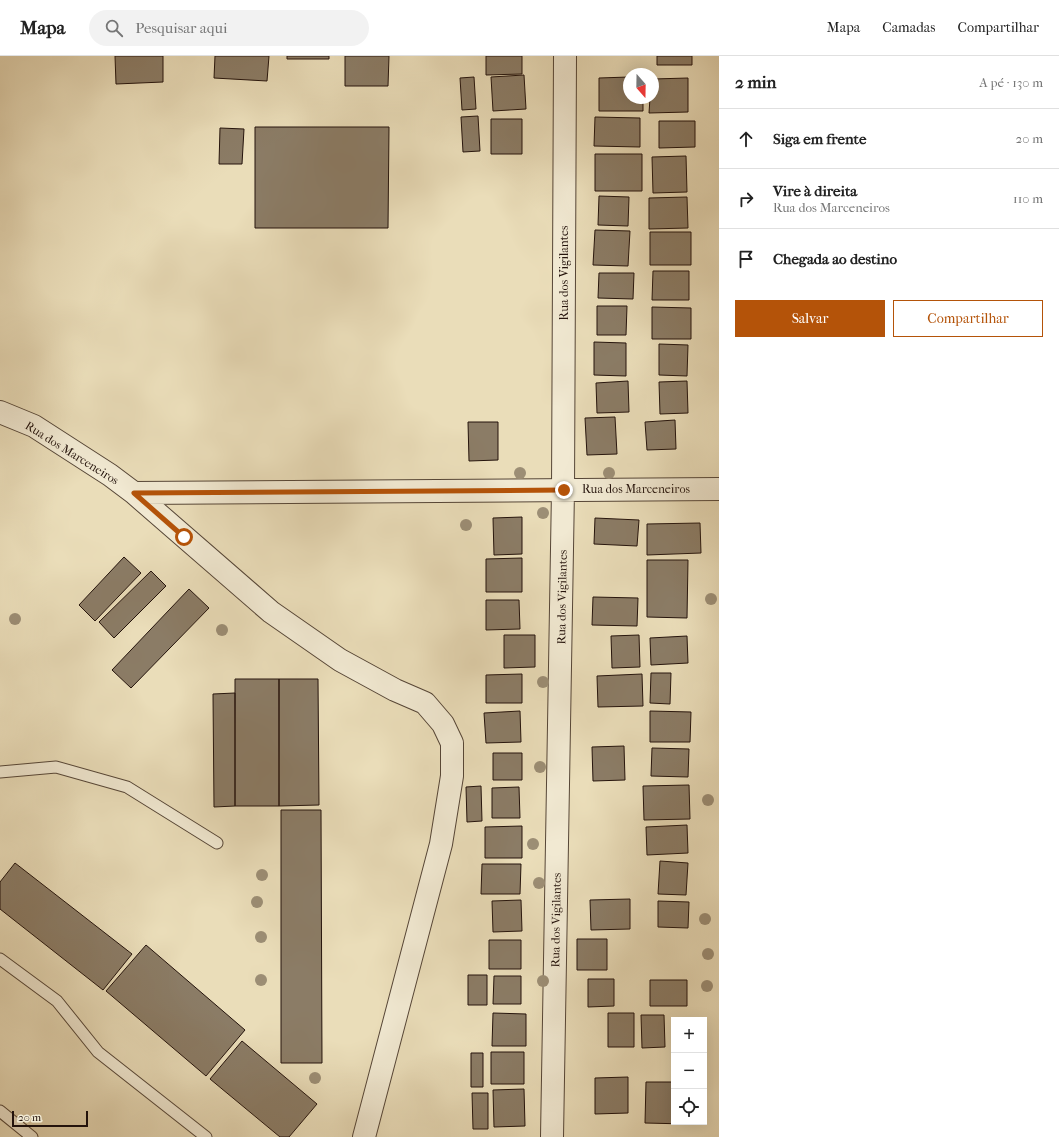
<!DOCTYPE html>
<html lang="pt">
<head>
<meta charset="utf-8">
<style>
  body { margin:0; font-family:"IM FELL French Canon",serif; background:#f2f2f2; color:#222 }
  .controls { position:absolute; right:12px; bottom:12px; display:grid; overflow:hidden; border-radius:0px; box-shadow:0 4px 16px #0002 }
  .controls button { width:36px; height:36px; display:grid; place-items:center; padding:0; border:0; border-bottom:1px solid #e0e0e0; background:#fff; color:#222; font:20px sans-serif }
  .compass { position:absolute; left:623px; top:12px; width:36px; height:36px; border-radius:50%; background:#fff; box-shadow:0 4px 16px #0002; rotate:160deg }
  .scale { position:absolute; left:12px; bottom:10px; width:76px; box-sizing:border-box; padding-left:4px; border:2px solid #24130c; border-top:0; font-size:11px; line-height:14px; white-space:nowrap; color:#24130c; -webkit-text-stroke:3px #f1e9d2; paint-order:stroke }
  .stop { position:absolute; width:12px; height:12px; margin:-9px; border:3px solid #b45309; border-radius:50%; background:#fff }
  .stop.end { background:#b45309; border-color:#fff; box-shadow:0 1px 4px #0008 }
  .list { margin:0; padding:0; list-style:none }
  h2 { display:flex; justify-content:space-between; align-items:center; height:52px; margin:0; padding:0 16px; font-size:17px }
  h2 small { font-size:13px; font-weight:400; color:#767676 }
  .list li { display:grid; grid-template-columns:26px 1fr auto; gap:12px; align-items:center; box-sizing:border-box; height:60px; padding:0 16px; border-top:1px solid #e0e0e0 }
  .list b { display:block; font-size:15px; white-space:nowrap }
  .list p { margin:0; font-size:13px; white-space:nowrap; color:#767676 }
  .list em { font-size:13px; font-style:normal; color:#767676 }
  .actions { display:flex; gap:8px; padding:12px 16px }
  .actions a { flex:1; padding:9px 0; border:1px solid #b45309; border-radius:0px; text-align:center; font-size:14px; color:#b45309 }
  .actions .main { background:#b45309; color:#fff }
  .icon { flex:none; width:22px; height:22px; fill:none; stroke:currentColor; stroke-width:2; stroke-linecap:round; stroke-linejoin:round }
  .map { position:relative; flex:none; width:719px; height:1081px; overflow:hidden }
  header { display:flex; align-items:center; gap:24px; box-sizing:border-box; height:56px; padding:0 20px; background:#fff; border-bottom:1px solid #e0e0e0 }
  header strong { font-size:19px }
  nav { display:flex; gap:22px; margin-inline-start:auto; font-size:14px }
  .search { width:280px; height:36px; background:#f2f2f2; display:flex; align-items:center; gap:10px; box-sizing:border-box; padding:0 14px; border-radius:22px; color:#767676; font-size:15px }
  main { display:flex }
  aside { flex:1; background:#fff }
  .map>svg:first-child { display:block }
  .building { fill:#8b7c66; stroke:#24130c }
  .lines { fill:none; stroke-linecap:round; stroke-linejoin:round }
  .lane-casing { stroke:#564637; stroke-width:13 }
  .street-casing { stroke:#564637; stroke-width:24 }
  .lane { stroke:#f1e9d2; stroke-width:11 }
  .street { stroke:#f1e9d2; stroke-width:22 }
  .tree { fill:#9c8e75 }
  .route { stroke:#b45309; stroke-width:5 }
  .labels { text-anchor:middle; stroke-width:4; stroke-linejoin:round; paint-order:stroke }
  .street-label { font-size:12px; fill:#24130c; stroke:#f1e9d2 }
</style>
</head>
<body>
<header>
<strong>Mapa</strong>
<div class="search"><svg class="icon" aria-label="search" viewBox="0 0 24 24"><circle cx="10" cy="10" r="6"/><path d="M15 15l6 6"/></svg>Pesquisar aqui</div>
<nav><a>Mapa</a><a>Camadas</a><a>Compartilhar</a></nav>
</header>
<main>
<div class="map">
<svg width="719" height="1081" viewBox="0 0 719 1081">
  <rect width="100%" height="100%" fill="#eaddb9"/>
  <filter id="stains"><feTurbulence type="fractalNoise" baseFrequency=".005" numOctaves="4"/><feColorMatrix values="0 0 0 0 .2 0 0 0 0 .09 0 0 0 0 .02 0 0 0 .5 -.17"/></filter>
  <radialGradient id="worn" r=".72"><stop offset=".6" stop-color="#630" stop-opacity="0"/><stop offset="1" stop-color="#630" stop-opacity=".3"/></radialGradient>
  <path class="building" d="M 115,0 L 163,0 L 163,26 L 116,28 Z
    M 215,0 L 269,0 L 267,25 L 214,22 Z
    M 287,0 L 329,0 L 329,3 L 287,3 Z
    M 345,0 L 389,0 L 388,30 L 345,30 Z
    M 486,0 L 522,0 L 522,18 L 486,19 Z
    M 657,0 L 692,0 L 692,9 L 657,9 Z
    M 524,19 L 526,53 L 493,55 L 491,21 Z
    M 474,21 L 476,53 L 462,54 L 460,22 Z
    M 629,21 L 629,42 L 643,42 L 643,55 L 599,55 L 599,22 Z
    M 688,22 L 688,56 L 649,57 L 650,42 L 653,42 L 653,23 Z
    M 478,60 L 480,95 L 463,96 L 461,61 Z
    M 595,61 L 640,62 L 640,91 L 594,90 Z
    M 491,63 L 522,63 L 522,98 L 491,98 Z
    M 659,65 L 695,65 L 695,91 L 659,92 Z
    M 255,71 L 389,71 L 388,172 L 255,172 Z
    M 220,72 L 244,73 L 242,108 L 219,108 Z
    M 595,98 L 642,98 L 642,135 L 595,135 Z
    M 686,100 L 687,136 L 653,137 L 652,101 Z
    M 599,140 L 629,141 L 628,170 L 598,169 Z
    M 687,141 L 688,172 L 649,173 L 649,142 Z
    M 595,174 L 630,175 L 628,210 L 593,209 Z
    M 650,176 L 691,176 L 691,209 L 650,209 Z
    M 653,215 L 689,215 L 689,244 L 652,244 Z
    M 599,217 L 634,217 L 633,243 L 598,242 Z
    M 597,250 L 627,250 L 626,279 L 597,279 Z
    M 652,251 L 691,252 L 691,283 L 652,283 Z
    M 594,286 L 626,287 L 626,320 L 594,319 Z
    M 659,288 L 688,289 L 687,320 L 659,319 Z
    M 628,325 L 629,356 L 597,357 L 596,327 Z
    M 687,325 L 688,357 L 660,358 L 659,326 Z
    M 615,361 L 617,398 L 587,399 L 585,362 Z
    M 675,364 L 676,393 L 647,394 L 645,366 Z
    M 468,366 L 498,366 L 498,404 L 469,405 Z
    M 522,461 L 522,498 L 494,499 L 493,462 Z
    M 595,462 L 639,464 L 637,490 L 594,488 Z
    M 700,467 L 701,497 L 647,499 L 647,468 Z
    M 124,501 L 141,517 L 95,565 L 79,549 Z
    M 522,502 L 522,536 L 486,536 L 486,503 Z
    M 647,504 L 688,504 L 687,562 L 647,561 Z
    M 151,515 L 166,530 L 114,582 L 99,566 Z
    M 189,533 L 209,552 L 131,632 L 112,614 Z
    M 593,541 L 638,542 L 637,570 L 592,569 Z
    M 486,544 L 519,544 L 520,573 L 486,574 Z
    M 504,579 L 535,579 L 535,611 L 504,612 Z
    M 639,579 L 640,611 L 612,612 L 611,580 Z
    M 687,580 L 688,607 L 651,609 L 650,582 Z
    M 651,617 L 671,617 L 670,648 L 650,647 Z
    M 522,618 L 522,647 L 486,647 L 486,619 Z
    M 642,618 L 643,650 L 598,651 L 597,620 Z
    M 235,623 L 279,623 L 279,750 L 235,750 Z
    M 279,623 L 318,623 L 319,749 L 279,750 Z
    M 235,637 L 235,750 L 214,751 L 213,638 Z
    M 520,655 L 521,686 L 486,687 L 484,657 Z
    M 650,655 L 691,656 L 690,686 L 650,686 Z
    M 624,690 L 625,724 L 593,725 L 592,691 Z
    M 652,692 L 689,693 L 688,721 L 651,720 Z
    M 493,697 L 522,697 L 522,724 L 493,724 Z
    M 689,729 L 690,763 L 644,764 L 643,730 Z
    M 481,730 L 482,765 L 467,766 L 466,731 Z
    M 519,731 L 520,762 L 492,762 L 492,732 Z
    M 281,754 L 321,754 L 322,1007 L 281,1007 Z
    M 687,769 L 688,797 L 647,799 L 646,771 Z
    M 522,770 L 522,802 L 485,802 L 485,771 Z
    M 660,805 L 688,807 L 686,839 L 658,838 Z
    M 15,807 L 132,898 L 103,934 L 0,853 L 0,826 Z
    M 482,808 L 521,808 L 520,838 L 481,838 Z
    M 630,843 L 630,873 L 591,874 L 590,844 Z
    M 521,844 L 522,875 L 493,876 L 492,845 Z
    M 658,845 L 689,846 L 688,872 L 658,871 Z
    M 577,883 L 607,883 L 607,914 L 577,914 Z
    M 489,884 L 521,884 L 521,913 L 489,913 Z
    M 146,889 L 245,974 L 206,1020 L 106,935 Z
    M 468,919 L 487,919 L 487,949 L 468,949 Z
    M 494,920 L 521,920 L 521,948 L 493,948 Z
    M 588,923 L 614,923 L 614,950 L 588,951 Z
    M 650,924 L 687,924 L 687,950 L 650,950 Z
    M 493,957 L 526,958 L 526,990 L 492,990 Z
    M 608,957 L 634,957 L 634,991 L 608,991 Z
    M 641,959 L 664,959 L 665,991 L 642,992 Z
    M 242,985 L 317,1048 L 289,1081 L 280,1081 L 210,1023 Z
    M 491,996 L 524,996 L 524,1028 L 491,1028 Z
    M 471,997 L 483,997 L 483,1031 L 471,1031 Z
    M 628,1021 L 628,1057 L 595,1058 L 595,1022 Z
    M 646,1026 L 674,1026 L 674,1066 L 687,1066 L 687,1068 L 645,1067 Z
    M 524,1033 L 525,1070 L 494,1071 L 493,1034 Z
    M 472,1037 L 488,1037 L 488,1073 L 473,1073 Z"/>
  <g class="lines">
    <g class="lane-casing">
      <path id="lane" d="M 0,716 L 56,711 L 127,731 L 217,787
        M 0,903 L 57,945 L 98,996 L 206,1081
        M 0,1055 L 32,1081"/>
    </g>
    <g class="street-casing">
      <path id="street" d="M 0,356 L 34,370 L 110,419 L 134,437 L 719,433
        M 134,437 L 271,556 L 340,604 L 395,634 L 425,647 L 443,668 L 452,687 L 452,720 L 441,788 L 364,1081
        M 552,1081 L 563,434 L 565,0"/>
    </g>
    <use href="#lane" class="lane"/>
    <use href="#street" class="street"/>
  </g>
  <g class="tree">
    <circle cx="520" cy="417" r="6"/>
    <circle cx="609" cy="417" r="6"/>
    <circle cx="543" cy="457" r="6"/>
    <circle cx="466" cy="469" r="6"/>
    <circle cx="711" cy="543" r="6"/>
    <circle cx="15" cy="563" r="6"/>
    <circle cx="222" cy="574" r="6"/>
    <circle cx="543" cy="626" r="6"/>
    <circle cx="540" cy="711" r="6"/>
    <circle cx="708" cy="744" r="6"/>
    <circle cx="533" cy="788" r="6"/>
    <circle cx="262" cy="819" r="6"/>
    <circle cx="539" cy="827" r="6"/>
    <circle cx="257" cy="846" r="6"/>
    <circle cx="705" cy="863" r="6"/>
    <circle cx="261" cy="881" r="6"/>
    <circle cx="708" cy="898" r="6"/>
    <circle cx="261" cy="924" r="6"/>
    <circle cx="543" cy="925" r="6"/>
    <circle cx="707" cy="930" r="6"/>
    <circle cx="315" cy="1022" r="6"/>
  </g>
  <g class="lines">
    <path class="route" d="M 184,481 L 134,437 L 564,434"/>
  </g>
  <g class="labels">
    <g class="street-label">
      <text transform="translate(564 217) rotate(-90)" y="4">Rua dos Vigilantes</text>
      <text transform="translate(72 397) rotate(32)" y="4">Rua dos Marceneiros</text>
      <text x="636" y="437">Rua dos Marceneiros</text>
      <text transform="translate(562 541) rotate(-89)" y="4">Rua dos Vigilantes</text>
      <text transform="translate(556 864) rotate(-89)" y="4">Rua dos Vigilantes</text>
    </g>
  </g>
  <rect width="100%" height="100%" filter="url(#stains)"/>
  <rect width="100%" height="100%" fill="url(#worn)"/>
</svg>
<div class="controls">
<button>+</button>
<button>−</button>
<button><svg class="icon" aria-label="locate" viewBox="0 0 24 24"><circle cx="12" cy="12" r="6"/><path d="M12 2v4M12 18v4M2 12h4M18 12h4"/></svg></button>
</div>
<svg class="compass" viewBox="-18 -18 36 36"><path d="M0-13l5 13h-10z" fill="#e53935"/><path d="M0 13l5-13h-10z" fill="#767676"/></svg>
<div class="scale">20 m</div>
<div class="stop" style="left:184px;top:481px"></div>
<div class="stop end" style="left:564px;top:434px"></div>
</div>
<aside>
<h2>2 min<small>A pé · 130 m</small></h2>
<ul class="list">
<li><svg class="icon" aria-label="ahead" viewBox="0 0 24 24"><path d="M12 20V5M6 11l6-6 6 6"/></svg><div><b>Siga em frente</b></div><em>20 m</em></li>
<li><svg class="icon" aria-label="right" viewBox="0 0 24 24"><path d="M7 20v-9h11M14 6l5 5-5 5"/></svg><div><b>Vire à direita</b><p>Rua dos Marceneiros</p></div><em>110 m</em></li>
<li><svg class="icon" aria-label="arrive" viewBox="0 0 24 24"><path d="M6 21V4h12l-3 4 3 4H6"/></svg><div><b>Chegada ao destino</b></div></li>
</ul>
<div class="actions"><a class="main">Salvar</a><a>Compartilhar</a></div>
</aside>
</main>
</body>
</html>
